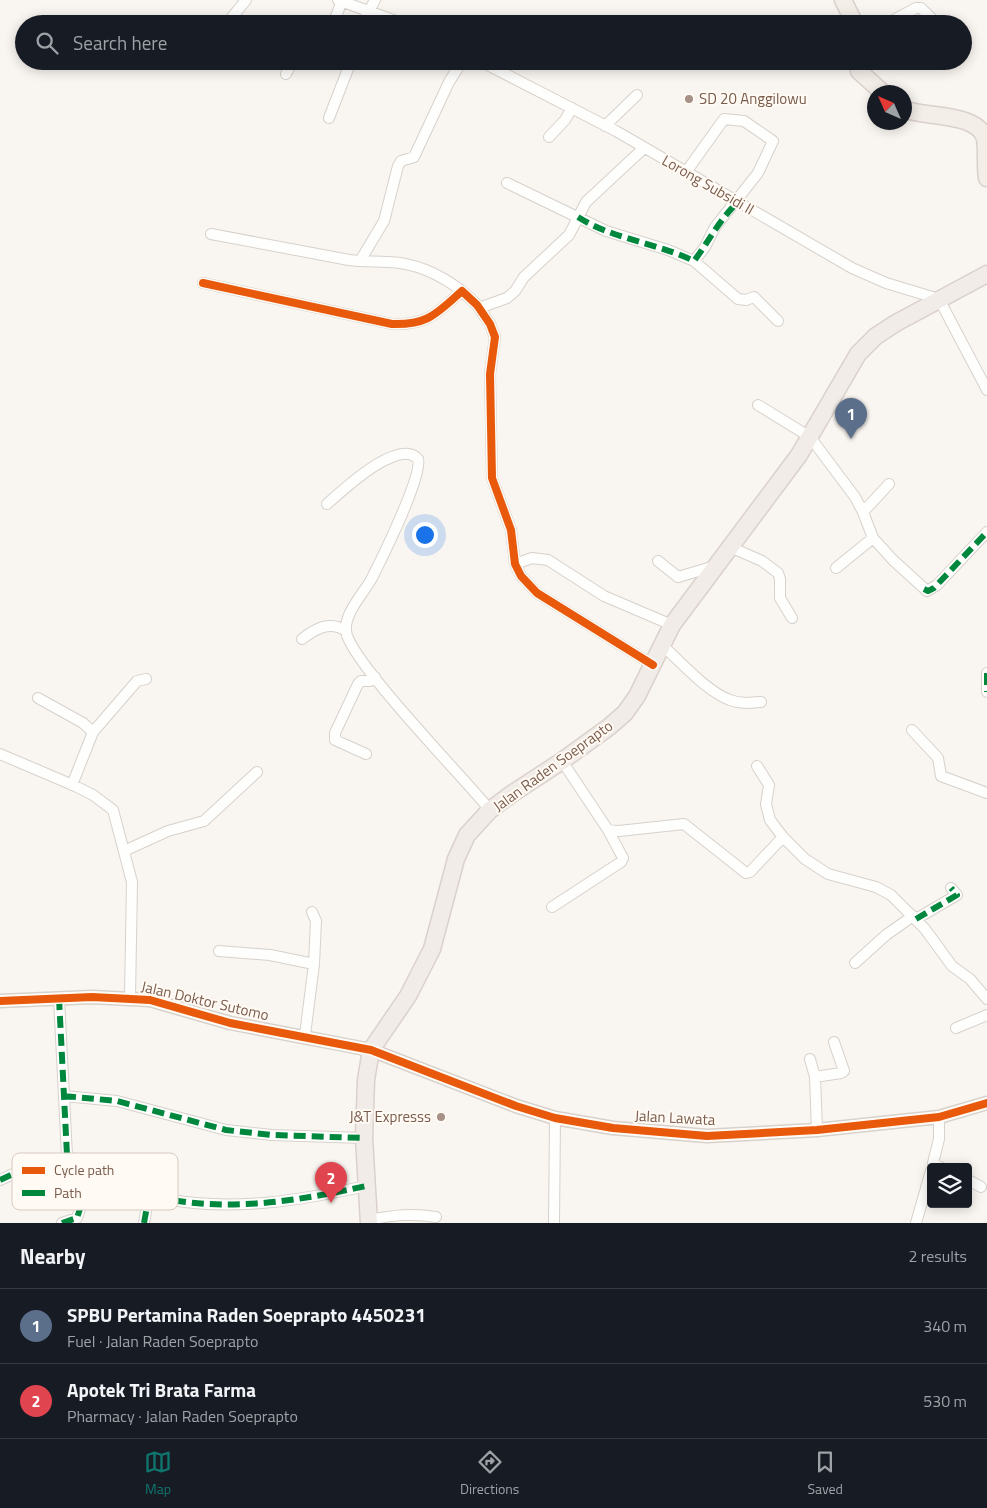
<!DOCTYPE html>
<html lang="en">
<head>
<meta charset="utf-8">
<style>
  body { margin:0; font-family:"Titillium Web",sans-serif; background:#242831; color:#f1f3f6 }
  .controls { position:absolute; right:15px; bottom:15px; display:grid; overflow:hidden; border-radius:5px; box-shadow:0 2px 12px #0003 }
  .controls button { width:45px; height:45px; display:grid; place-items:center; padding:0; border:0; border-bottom:1px solid #363941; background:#171b24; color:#f1f3f6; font:25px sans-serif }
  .compass { position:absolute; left:867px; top:85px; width:45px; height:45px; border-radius:50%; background:#171b24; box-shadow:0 2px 12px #0003; rotate:315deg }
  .you { position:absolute; left:424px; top:534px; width:18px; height:18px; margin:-12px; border:4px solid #fff; border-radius:50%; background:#1a73e8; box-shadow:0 0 0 8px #1a73e833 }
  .badge { display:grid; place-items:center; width:32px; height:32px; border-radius:50%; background:#0f766e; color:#fff; font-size:16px; font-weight:700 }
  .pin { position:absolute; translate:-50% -41px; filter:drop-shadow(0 1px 2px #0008) }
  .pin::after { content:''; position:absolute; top:26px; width:18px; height:15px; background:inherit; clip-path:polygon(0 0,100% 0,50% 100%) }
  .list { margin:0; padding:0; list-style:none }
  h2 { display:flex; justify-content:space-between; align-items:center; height:65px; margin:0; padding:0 20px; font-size:21px }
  h2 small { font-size:16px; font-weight:400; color:#9ea1a6 }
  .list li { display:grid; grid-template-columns:32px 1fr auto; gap:15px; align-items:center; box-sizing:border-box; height:75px; padding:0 20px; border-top:1px solid #363941 }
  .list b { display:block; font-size:19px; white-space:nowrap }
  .list p { margin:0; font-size:16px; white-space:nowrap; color:#9ea1a6 }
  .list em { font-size:16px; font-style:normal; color:#9ea1a6 }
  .icon { flex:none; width:28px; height:28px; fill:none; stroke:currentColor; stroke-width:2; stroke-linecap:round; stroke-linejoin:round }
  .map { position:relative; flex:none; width:987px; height:1223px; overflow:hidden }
  .search { position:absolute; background:#171b24; box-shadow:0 2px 12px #0003; left:15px; right:15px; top:15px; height:55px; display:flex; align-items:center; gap:12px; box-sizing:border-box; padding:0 18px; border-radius:28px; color:#9ea1a6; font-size:19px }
  .sheet { height:215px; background:#171b24 }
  nav { display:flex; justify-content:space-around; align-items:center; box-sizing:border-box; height:70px; border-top:1px solid #363941; background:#171b24; font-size:14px; color:#9ea1a6 }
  nav a { display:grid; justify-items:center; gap:2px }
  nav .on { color:#0f766e }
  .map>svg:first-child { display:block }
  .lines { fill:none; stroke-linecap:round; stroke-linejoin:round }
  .minor-casing { stroke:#d7d1cb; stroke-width:12 }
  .tertiary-casing { stroke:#d7d1cb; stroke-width:15 }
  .primary-casing { stroke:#dad1cc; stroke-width:19 }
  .trunk-casing { stroke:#dad1cc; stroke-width:19 }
  .minor { stroke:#fefefd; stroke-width:10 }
  .tertiary { stroke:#fefefd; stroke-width:12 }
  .primary { stroke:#f3eee8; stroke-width:16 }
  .trunk { stroke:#f2ece8; stroke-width:16 }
  .quiet { stroke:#00873e; stroke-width:6; stroke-dasharray:12 6; stroke-linecap:butt }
  .cycleway-casing { stroke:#fffaf3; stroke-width:11 }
  .cycleway { stroke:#e8590c; stroke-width:8 }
  .poi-dot { fill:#a69286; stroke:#fffaf3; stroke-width:2 }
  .labels { text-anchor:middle; stroke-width:4; stroke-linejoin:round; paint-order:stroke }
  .poi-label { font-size:15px; fill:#7a5c4d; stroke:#fffaf3; text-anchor:start }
  .street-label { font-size:15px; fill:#7a5c4d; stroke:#fffaf3 }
  .key { fill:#fffaf3; stroke:#d7cbc1; stroke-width:1 }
  .key-label { font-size:14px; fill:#7a5c4d }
</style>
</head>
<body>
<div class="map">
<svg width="987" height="1223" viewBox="0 0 987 1223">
  <rect width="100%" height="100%" fill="#f9f5f0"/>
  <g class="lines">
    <g class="minor-casing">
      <path id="minor" d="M 338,0 L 404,24
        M 229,21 L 246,0
        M 333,24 L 342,1
        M 362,24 L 375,0
        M 886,24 L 916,8 L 921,8 L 934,21
        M 480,61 L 616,131 L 852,268 L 886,283 L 939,299 L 987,390
        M 286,74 L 293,61
        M 329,118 L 351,61
        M 605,126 L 637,95
        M 549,137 L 565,120 L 572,108
        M 686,172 L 724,119 L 744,121 L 773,141 L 758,173 L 715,227 L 705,247 L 694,261
        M 507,183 L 606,231 L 668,250 L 694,261 L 738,299 L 746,300 L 754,297 L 778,321
        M 211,234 L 349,260 C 363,262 375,261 389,262 C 416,263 441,275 462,291
        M 360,261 L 384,221 L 398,166 L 401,161 L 414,157 L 449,82 L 462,61
        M 203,283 L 392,324 C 428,325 436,314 462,291 L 477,305 L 490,324 L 495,337 L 490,374 L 492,478 L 511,530 L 515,564 L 521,576 L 537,593 L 653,665
        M 479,308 L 507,298 L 515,291 L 524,277 L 569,235 L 586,202 L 644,148
        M 758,405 L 810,437 L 855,497 L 863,512 L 889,484
        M 327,504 C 343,490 399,437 418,459 C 423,475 382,558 372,578 C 364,593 344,613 346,631 C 348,659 466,780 490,810
        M 863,512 L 873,538 L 893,560 L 927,591 L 937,585 L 987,532
        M 730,547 L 762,561 L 778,573 L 780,579 L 780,598 L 792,618
        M 658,561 L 678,577 L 715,566
        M 515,564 L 532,558 L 548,560 L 604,596 L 672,625
        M 836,568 L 873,538
        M 302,639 C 315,629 330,620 346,631
        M 663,646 C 681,662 707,692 730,700 C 740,704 750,703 761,702
        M 987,673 L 987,692
        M 38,698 L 83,723 L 93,732 L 72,785
        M 912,730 L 938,758 L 941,776 L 987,793
        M 93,732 L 137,681 L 146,679
        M 0,754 L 75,786 L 93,795 L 113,810 L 132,882 L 130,998
        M 366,754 L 335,740 L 335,733 L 358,684 L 361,681 L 370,681 L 375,677
        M 562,761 L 608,830 L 619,831 L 684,824 L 746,873 L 750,872 L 783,837 L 805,859 L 828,874 L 876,887 L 891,895 L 925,929 L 952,966 L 970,979 L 987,999
        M 757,766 L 769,785 L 766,804 L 770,820 L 783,837
        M 124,851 L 168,831 L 204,821 L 257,772
        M 552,907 L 621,862 L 623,858 L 608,830
        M 312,912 L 316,921 L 314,964
        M 916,919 L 957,895 L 951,888
        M 219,951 L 270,955 L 314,964 L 305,1035
        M 855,963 L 886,935 L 913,916
        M 59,998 L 68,1175
        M 956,1028 L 987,1015
        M 810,1059 L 815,1077 L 817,1130
        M 815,1077 L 841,1073 L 844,1071 L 834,1042
        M 64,1096 L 117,1101 L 226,1130 L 272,1135 L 364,1138
        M 939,1117 L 939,1139 L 933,1163 L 940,1167
        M 0,1180 L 24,1169 L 38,1169 C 83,1176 127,1192 172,1200 C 237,1211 302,1200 366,1186
        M 968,1180 L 981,1187
        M 369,1220 C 393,1215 412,1213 436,1217
        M 62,1223 L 77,1218 L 89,1181
        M 144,1223 L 149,1195
        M 554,1223 L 555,1118
        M 916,1223 L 931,1171"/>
    </g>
    <g class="tertiary-casing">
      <path id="tertiary" d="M 0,1001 L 92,997 L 150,1000 L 230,1023 L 371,1050 L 516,1106 L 555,1118 L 613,1128 L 707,1136 L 817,1130 L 939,1117 L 987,1103"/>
    </g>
    <g class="primary-casing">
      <path id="primary" d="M 843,0 L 855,24
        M 857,61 L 859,71 L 882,92
        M 904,109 C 924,118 979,112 985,139 C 987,152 985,165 987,178"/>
    </g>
    <g class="trunk-casing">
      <path id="trunk" d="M 369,1223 L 364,1138 L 366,1080 L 371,1050 L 408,996 L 432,949 L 456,859 L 467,835 L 490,810 L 513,793 L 562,761 L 609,727 L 625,713 L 637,696 L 672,625 L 799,455 L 858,354 L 876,336 L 896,323 L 987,274"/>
    </g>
    <use href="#minor" class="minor"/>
    <use href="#tertiary" class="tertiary"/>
    <use href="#primary" class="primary"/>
    <use href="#trunk" class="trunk"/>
    <path class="quiet" d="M 578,217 C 612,239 657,243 694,261 C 709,241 719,220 738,202
      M 924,589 L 928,591 L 934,588 L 987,532
      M 987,673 L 987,692
      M 916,919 L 957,895 L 951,888
      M 59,998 L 68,1175
      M 64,1096 L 117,1101 L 226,1130 L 272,1135 L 364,1138
      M 0,1180 L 24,1169 L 38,1169 C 83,1176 127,1192 172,1200 C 237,1211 302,1200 366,1186
      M 62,1223 L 77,1218 L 89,1181
      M 144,1223 L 149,1195"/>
    <g class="cycleway-casing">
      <path id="cycleway" d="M 203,283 L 392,324 C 428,325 436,314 462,291 L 477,305 L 490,324 L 495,337 L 490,374 L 492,478 L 511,530 L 515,564 L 521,576 L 537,593 L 653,665
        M 0,1001 L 92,997 L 150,1000 L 230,1023 L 371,1050 L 516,1106 L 555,1118 L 613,1128 L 707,1136 L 817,1130 L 939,1117 L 987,1103"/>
    </g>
    <use href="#cycleway" class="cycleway"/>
  </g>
  <g class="poi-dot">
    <circle cx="689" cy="99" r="5"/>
    <circle cx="441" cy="1117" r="5"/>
  </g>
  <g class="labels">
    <g class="poi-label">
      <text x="699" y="104">SD 20 Anggilowu</text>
      <text x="431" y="1122" text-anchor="end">J&amp;T Expresss</text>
    </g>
    <g class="street-label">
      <text transform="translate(708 185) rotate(30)" y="5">Lorong Subsidi II</text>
      <text transform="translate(553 766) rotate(-36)" y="5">Jalan Raden Soeprapto</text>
      <text transform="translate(205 1001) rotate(13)" y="5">Jalan Doktor Sutomo</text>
      <text transform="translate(675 1118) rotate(3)" y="5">Jalan Lawata</text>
    </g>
  </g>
  <rect x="12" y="1153" width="166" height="57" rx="8" class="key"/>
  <rect x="22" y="1167" width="23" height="7" fill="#e8590c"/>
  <rect x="22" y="1190" width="23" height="6" fill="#00873e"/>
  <g class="key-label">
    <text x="54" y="1175">Cycle path</text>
    <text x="54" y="1198">Path</text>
  </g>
</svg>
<div class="controls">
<button><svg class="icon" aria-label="layers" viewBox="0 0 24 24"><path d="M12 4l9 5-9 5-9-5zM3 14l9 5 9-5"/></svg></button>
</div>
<svg class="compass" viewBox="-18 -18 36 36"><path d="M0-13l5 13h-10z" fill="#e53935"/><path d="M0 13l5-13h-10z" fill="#9ea1a6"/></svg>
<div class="you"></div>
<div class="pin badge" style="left:851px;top:439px;background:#5c6f8a">1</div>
<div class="pin badge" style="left:331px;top:1203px;background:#e0444e">2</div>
<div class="search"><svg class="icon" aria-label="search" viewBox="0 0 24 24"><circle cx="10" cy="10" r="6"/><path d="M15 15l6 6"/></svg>Search here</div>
</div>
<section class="sheet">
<h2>Nearby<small>2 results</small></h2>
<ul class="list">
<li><span class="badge" style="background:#5c6f8a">1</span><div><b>SPBU Pertamina Raden Soeprapto 4450231</b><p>Fuel · Jalan Raden Soeprapto</p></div><em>340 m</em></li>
<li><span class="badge" style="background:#e0444e">2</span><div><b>Apotek Tri Brata Farma</b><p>Pharmacy · Jalan Raden Soeprapto</p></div><em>530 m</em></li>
</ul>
</section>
<nav>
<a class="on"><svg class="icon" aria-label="map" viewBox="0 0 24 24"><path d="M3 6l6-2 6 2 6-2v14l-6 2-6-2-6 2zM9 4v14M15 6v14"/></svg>Map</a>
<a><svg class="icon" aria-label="directions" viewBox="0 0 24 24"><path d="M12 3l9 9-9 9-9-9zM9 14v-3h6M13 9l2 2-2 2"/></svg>Directions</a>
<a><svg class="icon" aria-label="saved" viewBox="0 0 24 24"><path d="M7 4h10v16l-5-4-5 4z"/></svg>Saved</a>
</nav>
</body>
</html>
